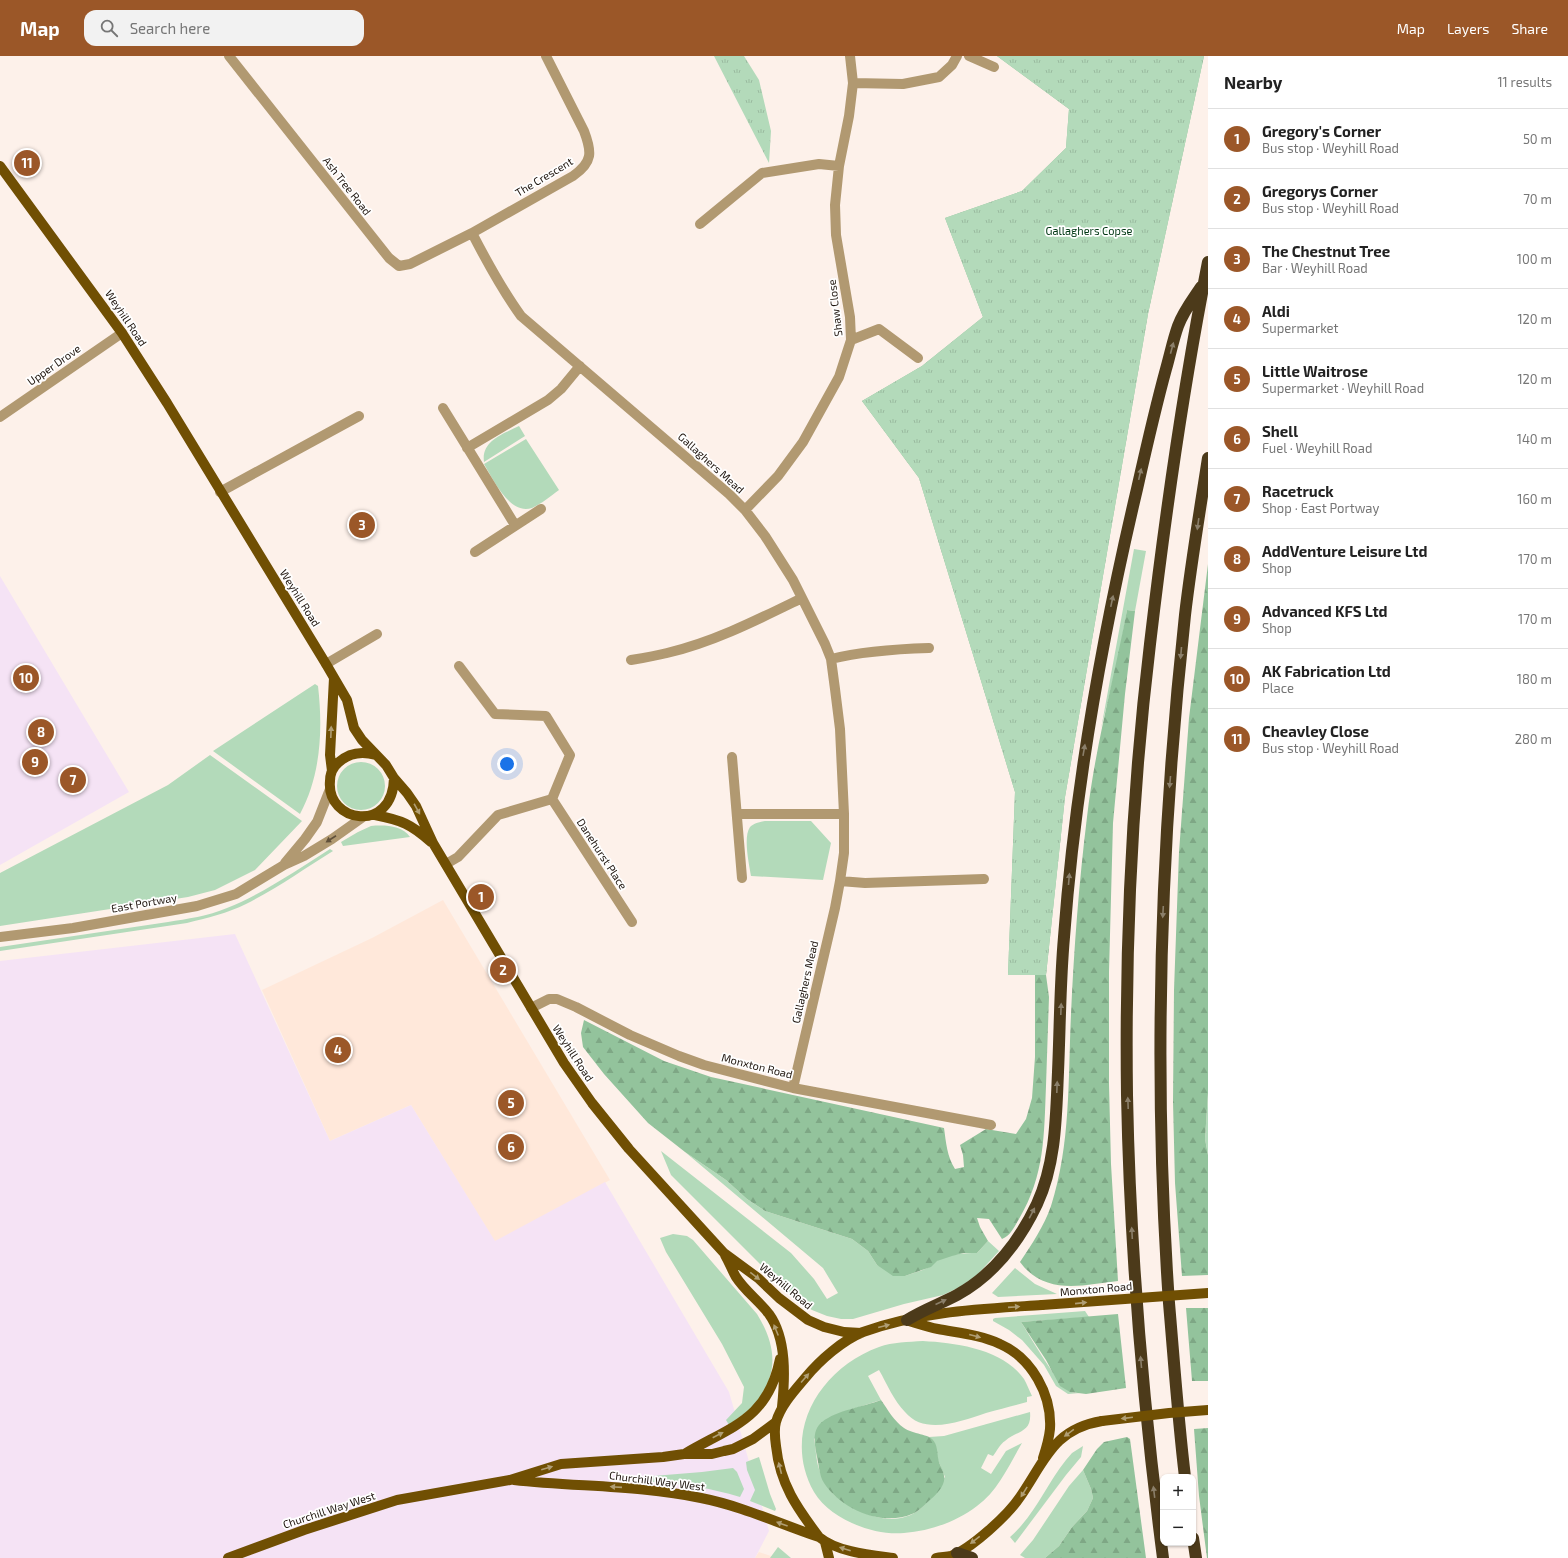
<!DOCTYPE html>
<html lang="en">
<head>
<meta charset="utf-8">
<style>
  body { margin:0; font-family:"Exo 2",sans-serif; background:#f2f2f2; color:#222 }
  .controls { position:absolute; right:12px; bottom:12px; display:grid; overflow:hidden; border-radius:8px; box-shadow:0 1px 3px #0004 }
  .controls button { width:36px; height:36px; display:grid; place-items:center; padding:0; border:0; border-bottom:1px solid #e0e0e0; background:#fff; color:#222; font:20px sans-serif }
  .you { position:absolute; left:507px; top:708px; width:14px; height:14px; margin:-10px; border:3px solid #fff; border-radius:50%; background:#1a73e8; box-shadow:0 0 0 6px #1a73e833 }
  .badge { display:grid; place-items:center; width:26px; height:26px; border-radius:50%; background:#9b5728; color:#fff; font-size:13px; font-weight:700 }
  .pin { position:absolute; translate:-50% -50%; border:2px solid #fff; box-shadow:0 1px 4px #0006 }
  .list { margin:0; padding:0; list-style:none }
  h2 { display:flex; justify-content:space-between; align-items:center; height:52px; margin:0; padding:0 16px; font-size:17px }
  h2 small { font-size:13px; font-weight:400; color:#767676 }
  .list li { display:grid; grid-template-columns:26px 1fr auto; gap:12px; align-items:center; box-sizing:border-box; height:60px; padding:0 16px; border-top:1px solid #e0e0e0 }
  .list b { display:block; font-size:15px; white-space:nowrap }
  .list p { margin:0; font-size:13px; white-space:nowrap; color:#767676 }
  .list em { font-size:13px; font-style:normal; color:#767676 }
  .icon { flex:none; width:22px; height:22px; fill:none; stroke:currentColor; stroke-width:2; stroke-linecap:round; stroke-linejoin:round }
  .map { position:relative; flex:none; width:1208px; height:1502px; overflow:hidden }
  header { display:flex; align-items:center; gap:24px; box-sizing:border-box; height:56px; padding:0 20px; background:#9b5728; color:#fff }
  header strong { font-size:19px }
  nav { display:flex; gap:22px; margin-inline-start:auto; font-size:14px }
  .search { width:280px; height:36px; background:#f2f2f2; display:flex; align-items:center; gap:10px; box-sizing:border-box; padding:0 14px; border-radius:12px; color:#767676; font-size:15px }
  main { display:flex }
  aside { flex:1; background:#fff }
  .map>svg:first-child { display:block }
  .built { fill:#ffe8da }
  .industrial { fill:#f5e3f5 }
  .grass { fill:#b3daba }
  .forest { fill:url(#forest-firs) }
  .park { fill:url(#park-tufts) }
  .lines { fill:none; stroke-linecap:round; stroke-linejoin:round }
  .minor { stroke:#b19971; stroke-width:10 }
  .major { stroke:#704f03; stroke-width:10 }
  .highway { stroke:#4c3a1a; stroke-width:12 }
  .major-bridge { stroke:#704f03; stroke-width:10 }
  .oneway { fill:#8b7f6a }
  .oneway2 { fill:#b09e74 }
  .oneway3 { fill:#60503a }
  .labels { text-anchor:middle; stroke-width:3.5; stroke-linejoin:round; paint-order:stroke }
  .street-label { font-size:11px; fill:#1e140d; stroke:#fff }
  .park-label { font-size:11px; fill:#003713; stroke:#fff }
</style>
</head>
<body>
<header>
<strong>Map</strong>
<div class="search"><svg class="icon" aria-label="search" viewBox="0 0 24 24"><circle cx="10" cy="10" r="6"/><path d="M15 15l6 6"/></svg>Search here</div>
<nav><a>Map</a><a>Layers</a><a>Share</a></nav>
</header>
<main>
<div class="map">
<svg width="1208" height="1502" viewBox="0 0 1208 1502">
  <defs>
    <pattern id="forest-firs" width="22" height="20" patternUnits="userSpaceOnUse"><rect width="22" height="20" fill="#93c39c"/><path d="M5 1l3.5 6h-7zM16 11l3.5 6h-7z" fill="#7ea785"/></pattern>
    <pattern id="park-tufts" width="24" height="20" patternUnits="userSpaceOnUse"><rect width="24" height="20" fill="#b3daba"/><path d="M3 7l-1-3M5 7V3M7 7l1-3M15 17l-1-3M17 17v-4M19 17l1-3" fill="none" stroke="#9aba9f"/></pattern>
  </defs>
  <rect width="100%" height="100%" fill="#fdf1ea"/>
  <path class="built" d="M 443,844 L 610,1124 L 495,1186 L 411,1049 L 330,1085 L 262,934 L 372,882 Z
    M 759,1496 L 777,1502 L 755,1502 Z"/>
  <path class="industrial" d="M 0,520 L 129,736 L 0,809 Z
    M 235,878 L 330,1085 L 411,1049 L 495,1185 L 605,1126 L 729,1336 L 769,1475 L 755,1502 L 0,1502 L 0,905 Z"/>
  <path class="grass" d="M 519,370 L 525,380 L 484,406 C 481,385 503,378 519,370 Z
    M 526,383 L 559,434 C 551,440 541,448 532,452 C 510,460 493,423 484,408 Z
    M 1134,493 L 1146,495 L 1135,555 L 1127,554 L 1119,599 L 1101,673 Z
    M 315,628 L 318,630 C 323,673 321,719 300,758 L 213,695 Z
    M 210,699 L 302,765 L 255,814 L 215,834 L 188,841 L 0,870 L 0,817 L 168,729 Z
    M337 730a24 24 0 1 1 48 0a24 24 0 1 1-48 0Z
    M 765,765 L 811,765 L 831,787 L 823,824 L 751,820 C 749,808 743,781 750,771 C 754,767 760,766 765,765 Z
    M 371,770 C 384,769 402,769 410,781 L 343,790 L 341,786 L 358,776 Z
    M 330,793 L 333,795 C 304,813 276,833 246,848 C 228,857 207,862 187,867 L 0,895 L 0,891 L 168,866 C 187,863 208,860 227,852 C 264,837 297,814 330,793 Z
    M 1208,1037 L 1208,1099 L 1205,1083 Z
    M 661,1095 L 791,1197 L 814,1223 L 827,1243 L 838,1237 L 823,1212 L 685,1096 L 726,1124 L 747,1143 L 765,1155 L 852,1183 L 868,1195 L 877,1209 L 905,1220 C 913,1217 922,1215 929,1211 C 932,1210 934,1207 936,1205 C 948,1198 964,1197 977,1197 L 988,1185 L 999,1195 L 978,1218 L 960,1231 L 943,1239 L 904,1248 L 853,1263 L 841,1263 L 827,1260 L 812,1254 L 799,1246 L 760,1208 L 671,1119 Z
    M 673,1178 L 687,1180 L 693,1184 L 757,1258 C 778,1292 779,1322 751,1352 C 745,1358 736,1363 729,1369 L 726,1364 L 742,1347 L 744,1331 L 722,1288 L 666,1196 L 660,1182 Z
    M 1015,1212 L 1035,1228 L 1057,1238 L 998,1241 L 992,1237 Z
    M 1085,1255 L 1089,1261 L 1021,1266 C 1030,1280 1059,1331 1071,1336 C 1073,1337 1077,1337 1080,1337 L 1068,1338 L 1056,1330 L 1044,1309 L 1022,1284 L 1009,1274 L 993,1265 L 993,1263 L 995,1262 Z
    M 923,1285 C 957,1287 1003,1293 1024,1323 C 1027,1328 1029,1334 1032,1340 L 1027,1341 L 1027,1346 C 1013,1350 1000,1353 986,1357 C 961,1365 925,1380 905,1356 C 894,1345 887,1328 879,1314 L 868,1320 L 881,1344 L 843,1356 L 814,1383 C 816,1393 816,1404 819,1413 C 821,1420 827,1428 831,1435 C 833,1439 838,1442 842,1444 C 862,1459 892,1471 916,1456 C 928,1449 936,1432 945,1421 L 938,1404 L 934,1385 L 929,1381 L 944,1380 L 1030,1356 C 1032,1377 1018,1374 1005,1385 C 1000,1388 997,1395 993,1400 L 988,1398 L 981,1412 L 991,1418 L 1006,1395 L 1022,1387 C 1009,1409 998,1435 977,1450 C 956,1466 930,1475 904,1477 C 873,1480 830,1463 814,1436 C 781,1377 819,1313 879,1291 C 893,1286 908,1286 923,1285 Z
    M 1083,1390 L 1081,1401 L 1066,1419 L 1015,1487 L 1010,1481 C 1035,1459 1046,1429 1066,1404 L 1072,1397 Z
    M 759,1401 L 770,1438 L 776,1453 L 775,1455 L 750,1445 L 755,1434 L 747,1414 L 746,1406 Z
    M 733,1412 L 737,1416 L 744,1433 L 740,1441 C 710,1432 685,1428 653,1426 L 653,1420 L 702,1416 Z
    M 1083,1414 L 1091,1433 L 1093,1442 L 1087,1455 L 1072,1471 L 1059,1490 L 1045,1502 L 1025,1502 L 1020,1499 L 1033,1484 L 1069,1430 Z
    M 778,1491 L 791,1502 L 770,1502 Z"/>
  <path class="forest" d="M 997,0 L 1204,0 L 1148,258 L 1065,741 L 1046,919 L 1049,941 C 1048,971 1047,1000 1046,1030 C 1044,1079 1045,1119 1019,1163 C 1014,1171 1011,1179 1002,1183 L 989,1163 L 977,1162 L 980,1171 L 988,1185 L 977,1197 L 964,1197 L 952,1200 L 937,1205 L 931,1211 L 922,1214 L 905,1220 L 893,1220 L 877,1209 L 868,1195 L 852,1183 L 765,1155 L 747,1143 L 726,1124 L 685,1096 L 648,1067 L 604,1018 L 583,991 L 581,977 L 584,964 L 664,1005 L 711,1021 L 944,1072 C 946,1086 947,1101 955,1113 L 964,1111 L 963,1099 L 960,1089 L 986,1073 L 1016,1078 L 1026,1063 L 1032,1042 L 1035,1001 L 1035,919 L 1008,919 L 1015,736 L 919,422 L 862,345 L 922,310 L 983,261 L 945,162 L 1022,135 L 1066,92 L 1069,53 Z
    M 1208,508 L 1208,1037 L 1205,1083 L 1208,1099 L 1208,1219 L 1182,1220 L 1175,1127 L 1173,1046 L 1174,934 L 1179,796 L 1189,662 Z
    M 1127,554 L 1135,555 L 1125,638 L 1113,767 L 1109,916 L 1109,1028 L 1111,1108 L 1118,1225 C 1083,1229 1045,1240 1020,1206 C 1032,1188 1044,1170 1051,1150 C 1071,1088 1068,1022 1071,958 C 1074,892 1079,826 1087,761 C 1095,691 1114,623 1127,554 Z
    M 1186,1252 L 1208,1252 L 1208,1325 L 1192,1325 Z
    M 1118,1258 L 1126,1332 L 1086,1338 L 1070,1336 L 1060,1330 L 1046,1304 L 1021,1266 Z
    M 881,1344 C 888,1354 894,1365 904,1372 C 912,1378 930,1378 934,1385 C 938,1391 937,1400 939,1406 C 940,1410 944,1415 944,1420 C 946,1428 937,1438 931,1443 C 925,1448 920,1455 912,1458 C 882,1471 841,1453 824,1427 C 819,1419 819,1409 817,1401 C 815,1390 811,1375 822,1366 C 837,1354 863,1351 881,1344 Z
    M 1208,1372 L 1208,1502 L 1207,1502 L 1199,1440 L 1194,1373 Z
    M 1127,1381 L 1130,1383 L 1146,1502 L 1045,1502 L 1059,1490 L 1072,1471 L 1087,1455 L 1093,1442 L 1091,1433 L 1083,1414 L 1097,1393 L 1104,1386 Z"/>
  <path class="park" d="M 714,0 L 744,0 L 759,24 L 771,75 L 769,107 Z
    M 997,0 L 1204,0 L 1148,258 L 1065,741 L 1046,919 L 1008,919 L 1015,736 L 919,422 L 862,345 L 922,310 L 983,261 L 945,162 L 1022,135 L 1066,92 L 1069,53 Z"/>
  <g class="lines">
    <path class="minor" d="M 229,0 L 389,202 L 399,210 L 410,208 L 472,177 L 573,120 C 593,106 592,96 584,75 L 546,0
      M 969,0 L 994,11
      M 853,27 L 903,28 L 939,21 L 952,9 L 957,0
      M 700,168 L 762,117 L 819,108 L 839,110
      M 472,177 C 487,206 502,234 521,260 L 729,438 L 745,454 L 765,480 L 793,524 L 825,588 L 831,603 L 835,633 L 840,673 L 844,758 L 844,797 L 840,825 L 835,852 L 793,1032
      M 851,284 L 879,273 L 918,302
      M 443,352 L 515,469
      M 0,361 L 122,277
      M 467,392 L 548,344 L 561,333 L 580,310
      M 220,436 L 359,360
      M 745,454 L 778,420 L 803,386 L 839,321 L 851,284 L 850,261 L 836,179 L 835,149 L 839,110 L 849,60 L 853,27 L 850,0
      M 475,496 L 541,453
      M 831,603 C 863,595 896,593 929,592
      M 631,604 C 643,602 655,600 667,597 C 714,586 759,563 802,542
      M 326,608 L 377,578
      M 459,610 L 495,658 L 546,660 L 570,699 L 552,743 L 632,866
      M 732,701 L 742,822
      M 738,758 L 844,758
      M 285,807 L 305,783 L 317,766 L 330,733
      M 446,808 L 458,801 L 498,759 L 552,743
      M 840,825 L 865,827 L 984,823
      M 0,881 L 73,872 L 197,850 L 236,838 L 284,809 L 304,800 L 332,783 L 363,761
      M 531,952 L 549,943 L 557,943 L 576,951 L 630,979 L 679,1000 L 704,1009 L 793,1032 L 991,1069"/>
    <path class="major" d="M 0,110 L 122,277 L 167,347 L 326,608 L 347,644 L 354,672 L 362,684 L 386,709 L 394,722 L 407,737 L 416,750 L 433,787 L 564,1007 L 592,1047 L 629,1093 L 724,1197 L 758,1222 L 779,1242 L 808,1264 L 824,1271 L 844,1276 L 861,1277
      M 376,699 C 362,695 350,696 339,706 C 333,711 330,717 330,725 C 326,767 393,778 394,722
      M 332,715 L 330,699 L 334,622
      M 375,759 C 401,764 411,768 431,786
      M 725,1199 C 729,1206 732,1214 736,1221 C 745,1235 759,1245 769,1258 C 787,1283 785,1322 782,1351
      M 909,1265 C 919,1268 928,1271 938,1273 C 959,1277 981,1279 1000,1288 C 1032,1302 1052,1339 1050,1373 C 1049,1383 1046,1393 1043,1402
      M 686,1397 C 732,1370 768,1363 780,1303
      M 514,1424 C 576,1431 640,1429 701,1442 C 742,1450 780,1468 819,1481
      M 825,1486 L 829,1502
      M 228,1502 L 304,1474 L 397,1444 L 510,1424 L 561,1408 L 663,1401 L 684,1398 L 712,1398 L 724,1395 L 733,1393 L 753,1383 L 776,1366
      M 893,1502 C 870,1499 837,1496 819,1481 C 797,1452 780,1428 776,1390 C 775,1383 774,1373 776,1366 C 781,1349 795,1334 806,1321 C 820,1304 843,1284 863,1276 C 921,1255 982,1253 1042,1249
      M 936,1502 C 940,1501 946,1501 951,1500 C 971,1493 1008,1459 1020,1441 C 1045,1405 1053,1373 1102,1365"/>
    <path class="highway" d="M 907,1264 C 923,1254 940,1248 957,1239 C 995,1218 1019,1186 1037,1148 C 1056,1107 1056,1061 1058,1016 C 1060,971 1060,926 1064,881 C 1075,730 1102,581 1137,433 C 1146,393 1155,353 1166,313 C 1170,299 1173,284 1178,270 C 1183,256 1193,243 1201,231
      M 1185,1421 C 1178,1363 1174,1305 1169,1247 C 1153,1018 1160,788 1185,559 C 1191,507 1200,454 1208,402
      M 1193,1482 L 1196,1502
      M 957,1497 L 972,1502
      M 1163,1502 C 1143,1348 1130,1194 1127,1039 C 1125,888 1132,737 1150,588 C 1165,460 1183,333 1208,206"/>
    <path class="major-bridge" d="M 1042,1249 L 1208,1237
      M 1102,1365 L 1169,1357 L 1208,1354"/>
  </g>
  <defs><path id="oneway-solid" d="M-6-.8H1V-3.2L6.5 0L1 3.2V.8H-6Z"/></defs>
  <g class="oneway">
    <use href="#oneway-solid" transform="translate(1172 292) rotate(-75)"/>
    <use href="#oneway-solid" transform="translate(1140 418) rotate(-77)"/>
    <use href="#oneway-solid" transform="translate(1198 468) rotate(98)"/>
    <use href="#oneway-solid" transform="translate(1112 545) rotate(-78)"/>
    <use href="#oneway-solid" transform="translate(1181 597) rotate(95)"/>
    <use href="#oneway-solid" transform="translate(1084 694) rotate(-80)"/>
    <use href="#oneway-solid" transform="translate(1170 726) rotate(95)"/>
    <use href="#oneway-solid" transform="translate(1069 823) rotate(-85)"/>
    <use href="#oneway-solid" transform="translate(1163 856) rotate(93)"/>
    <use href="#oneway-solid" transform="translate(1061 953) rotate(-88)"/>
    <use href="#oneway-solid" transform="translate(1057 1031) rotate(-88)"/>
    <use href="#oneway-solid" transform="translate(1128 1047) rotate(-92)"/>
    <use href="#oneway-solid" transform="translate(1032 1157) rotate(-62)"/>
    <use href="#oneway-solid" transform="translate(1132 1177) rotate(-93)"/>
    <use href="#oneway-solid" transform="translate(941 1246) rotate(-24)"/>
    <use href="#oneway-solid" transform="translate(1141 1306) rotate(-95)"/>
    <use href="#oneway-solid" transform="translate(1154 1436) rotate(-97)"/>
  </g>
  <g class="oneway2">
    <use href="#oneway-solid" transform="translate(331 676) rotate(-88)"/>
    <use href="#oneway-solid" transform="translate(417 753) rotate(61)"/>
    <use href="#oneway-solid" transform="translate(755 1220) rotate(38)"/>
    <use href="#oneway-solid" transform="translate(1081 1247) rotate(-6)"/>
    <use href="#oneway-solid" transform="translate(1014 1251) rotate(-4)"/>
    <use href="#oneway-solid" transform="translate(884 1270) rotate(-14)"/>
    <use href="#oneway-solid" transform="translate(776 1274) rotate(-112)"/>
    <use href="#oneway-solid" transform="translate(975 1280) rotate(15)"/>
    <use href="#oneway-solid" transform="translate(805 1322) rotate(-49)"/>
    <use href="#oneway-solid" transform="translate(1127 1362) rotate(173)"/>
    <use href="#oneway-solid" transform="translate(1069 1377) rotate(144)"/>
    <use href="#oneway-solid" transform="translate(718 1379) rotate(-27)"/>
    <use href="#oneway-solid" transform="translate(547 1412) rotate(-16)"/>
    <use href="#oneway-solid" transform="translate(780 1412) rotate(-104)"/>
    <use href="#oneway-solid" transform="translate(616 1431) rotate(-176)"/>
    <use href="#oneway-solid" transform="translate(1024 1436) rotate(122)"/>
    <use href="#oneway-solid" transform="translate(782 1468) rotate(-160)"/>
    <use href="#oneway-solid" transform="translate(975 1484) rotate(142)"/>
    <use href="#oneway-solid" transform="translate(845 1493) rotate(-162)"/>
  </g>
  <use class="oneway3" href="#oneway-solid" transform="translate(331 783) rotate(147)"/>
  <g class="labels">
    <g class="street-label">
      <text transform="translate(544 121) rotate(-31)" y="4">The Crescent</text>
      <text transform="translate(347 130) rotate(52)" y="4">Ash Tree Road</text>
      <text transform="translate(835 252) rotate(-97)" y="4">Shaw Close</text>
      <text transform="translate(126 262) rotate(56)" y="4">Weyhill Road</text>
      <text transform="translate(54 309) rotate(-35)" y="4">Upper Drove</text>
      <text transform="translate(711 407) rotate(42)" y="4">Gallaghers Mead</text>
      <text transform="translate(300 542) rotate(58)" y="4">Weyhill Road</text>
      <text transform="translate(602 798) rotate(57)" y="4">Danehurst Place</text>
      <text transform="translate(144 847) rotate(-10)" y="4">East Portway</text>
      <text transform="translate(805 926) rotate(-77)" y="4">Gallaghers Mead</text>
      <text transform="translate(573 997) rotate(57)" y="4">Weyhill Road</text>
      <text transform="translate(757 1010) rotate(14)" y="4">Monxton Road</text>
      <text transform="translate(786 1230) rotate(40)" y="4">Weyhill Road</text>
      <text transform="translate(1096 1233) rotate(-5)" y="4">Monxton Road</text>
      <text transform="translate(657 1425) rotate(7)" y="4">Churchill Way West</text>
      <text transform="translate(329 1454) rotate(-18)" y="4">Churchill Way West</text>
    </g>
    <g class="park-label">
      <text x="1089" y="179">Gallaghers Copse</text>
    </g>
  </g>
</svg>
<div class="controls">
<button>+</button>
<button>−</button>
</div>
<div class="you"></div>
<div class="pin badge" style="left:481px;top:841px">1</div>
<div class="pin badge" style="left:503px;top:914px">2</div>
<div class="pin badge" style="left:362px;top:469px">3</div>
<div class="pin badge" style="left:338px;top:994px">4</div>
<div class="pin badge" style="left:511px;top:1047px">5</div>
<div class="pin badge" style="left:511px;top:1091px">6</div>
<div class="pin badge" style="left:73px;top:724px">7</div>
<div class="pin badge" style="left:41px;top:676px">8</div>
<div class="pin badge" style="left:35px;top:706px">9</div>
<div class="pin badge" style="left:26px;top:622px">10</div>
<div class="pin badge" style="left:27px;top:107px">11</div>
</div>
<aside>
<h2>Nearby<small>11 results</small></h2>
<ul class="list">
<li><span class="badge">1</span><div><b>Gregory's Corner</b><p>Bus stop · Weyhill Road</p></div><em>50 m</em></li>
<li><span class="badge">2</span><div><b>Gregorys Corner</b><p>Bus stop · Weyhill Road</p></div><em>70 m</em></li>
<li><span class="badge">3</span><div><b>The Chestnut Tree</b><p>Bar · Weyhill Road</p></div><em>100 m</em></li>
<li><span class="badge">4</span><div><b>Aldi</b><p>Supermarket</p></div><em>120 m</em></li>
<li><span class="badge">5</span><div><b>Little Waitrose</b><p>Supermarket · Weyhill Road</p></div><em>120 m</em></li>
<li><span class="badge">6</span><div><b>Shell</b><p>Fuel · Weyhill Road</p></div><em>140 m</em></li>
<li><span class="badge">7</span><div><b>Racetruck</b><p>Shop · East Portway</p></div><em>160 m</em></li>
<li><span class="badge">8</span><div><b>AddVenture Leisure Ltd</b><p>Shop</p></div><em>170 m</em></li>
<li><span class="badge">9</span><div><b>Advanced KFS Ltd</b><p>Shop</p></div><em>170 m</em></li>
<li><span class="badge">10</span><div><b>AK Fabrication Ltd</b><p>Place</p></div><em>180 m</em></li>
<li><span class="badge">11</span><div><b>Cheavley Close</b><p>Bus stop · Weyhill Road</p></div><em>280 m</em></li>
</ul>
</aside>
</main>
</body>
</html>
